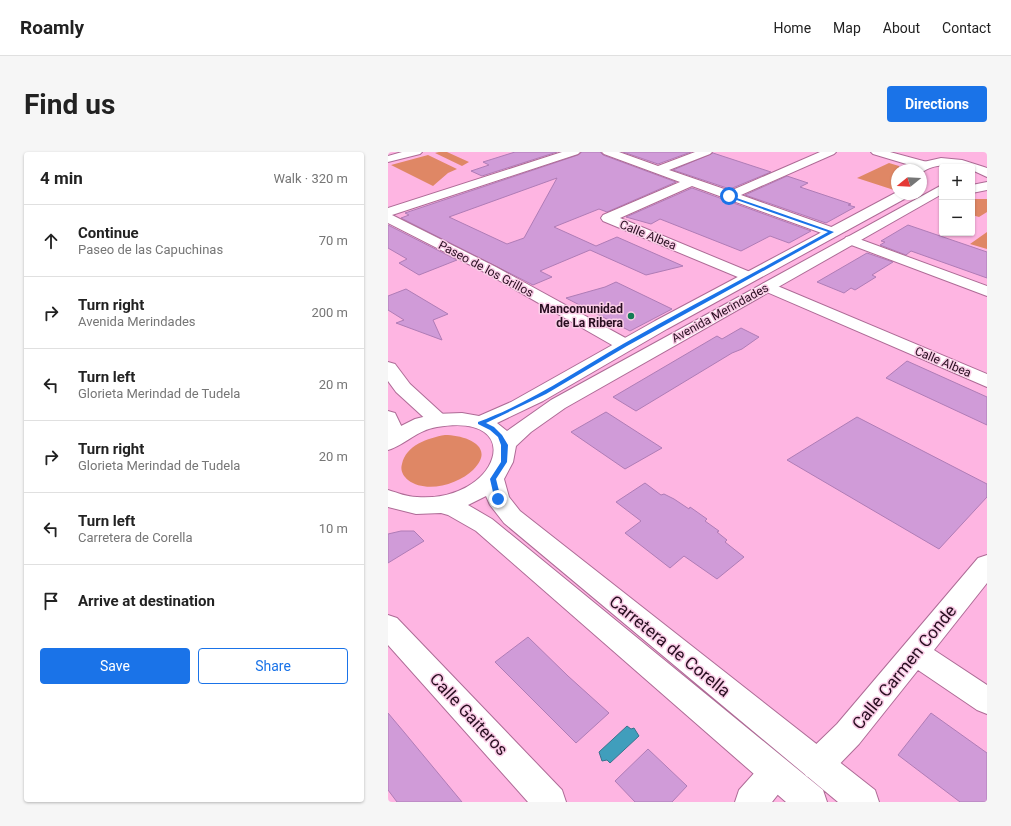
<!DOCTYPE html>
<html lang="en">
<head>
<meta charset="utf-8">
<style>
  body { margin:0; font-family:Roboto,sans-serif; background:#f6f6f6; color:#222 }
  .controls { position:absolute; right:12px; top:12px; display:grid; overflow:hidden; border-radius:4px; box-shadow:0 1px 3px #0004 }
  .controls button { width:36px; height:36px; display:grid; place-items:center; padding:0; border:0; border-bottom:1px solid #e0e0e0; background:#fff; color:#222; font:20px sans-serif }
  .compass { position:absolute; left:503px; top:12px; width:36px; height:36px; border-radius:50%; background:#fff; box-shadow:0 1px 3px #0004; rotate:252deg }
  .stop { position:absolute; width:12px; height:12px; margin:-9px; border:3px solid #1a73e8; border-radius:50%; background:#fff }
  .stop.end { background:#1a73e8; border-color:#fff; box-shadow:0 1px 4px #0008 }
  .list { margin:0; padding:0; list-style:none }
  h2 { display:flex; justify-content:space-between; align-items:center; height:52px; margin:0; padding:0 16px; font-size:17px }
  h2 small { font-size:13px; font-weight:400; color:#767676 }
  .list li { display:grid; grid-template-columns:26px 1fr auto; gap:12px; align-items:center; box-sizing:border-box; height:72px; padding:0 16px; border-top:1px solid #e0e0e0 }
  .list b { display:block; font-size:15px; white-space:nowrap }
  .list p { margin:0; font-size:13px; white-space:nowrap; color:#767676 }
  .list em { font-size:13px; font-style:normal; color:#767676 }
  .actions { display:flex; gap:8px; padding:12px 16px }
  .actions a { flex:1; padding:9px 0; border:1px solid #1a73e8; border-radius:4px; text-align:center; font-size:14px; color:#1a73e8 }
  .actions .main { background:#1a73e8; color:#fff }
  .icon { flex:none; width:22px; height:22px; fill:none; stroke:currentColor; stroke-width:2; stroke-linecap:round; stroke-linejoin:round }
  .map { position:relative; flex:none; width:599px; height:650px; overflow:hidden; border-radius:4px }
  header { display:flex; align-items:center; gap:24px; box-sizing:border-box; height:56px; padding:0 20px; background:#fff; border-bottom:1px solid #e0e0e0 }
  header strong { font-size:19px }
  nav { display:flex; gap:22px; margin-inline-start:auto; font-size:14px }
  .intro { display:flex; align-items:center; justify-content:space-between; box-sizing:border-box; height:96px; padding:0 24px }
  h1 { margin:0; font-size:28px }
  .button { padding:10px 18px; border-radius:4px; background:#1a73e8; color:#fff; font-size:14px; font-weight:700 }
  main { display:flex; gap:24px; padding:0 24px }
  aside { flex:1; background:#fff; border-radius:4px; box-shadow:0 1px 3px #0004 }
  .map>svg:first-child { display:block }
  .green { fill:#df8765 }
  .water { fill:#409ebc; stroke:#39738d }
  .building { fill:#d09bd8; stroke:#af7cb6; fill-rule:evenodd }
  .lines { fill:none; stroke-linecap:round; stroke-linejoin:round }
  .minor-casing { stroke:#ae6b96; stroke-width:2 }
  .major-casing { stroke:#ae6b96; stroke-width:2 }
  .minor { fill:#fff; fill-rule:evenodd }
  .major { fill:#fff; fill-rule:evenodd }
  .route { fill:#1a73e8 }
  .poi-dot { fill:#147c55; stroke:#facde7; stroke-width:1.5 }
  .labels { text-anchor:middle; stroke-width:3; stroke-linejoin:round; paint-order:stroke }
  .far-street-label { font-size:12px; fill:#280e20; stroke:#facde7 }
  .far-poi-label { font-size:12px; font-weight:bold; fill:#280e20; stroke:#facde7; text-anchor:end }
  .near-street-label { font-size:17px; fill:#280e20; stroke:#facde7 }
</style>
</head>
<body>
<header>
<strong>Roamly</strong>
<nav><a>Home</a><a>Map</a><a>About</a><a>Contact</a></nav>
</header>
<div class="intro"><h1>Find us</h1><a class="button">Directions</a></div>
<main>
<aside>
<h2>4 min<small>Walk · 320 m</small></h2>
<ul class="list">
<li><svg class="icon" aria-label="ahead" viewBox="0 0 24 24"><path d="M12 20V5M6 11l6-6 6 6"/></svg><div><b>Continue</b><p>Paseo de las Capuchinas</p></div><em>70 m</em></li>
<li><svg class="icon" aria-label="right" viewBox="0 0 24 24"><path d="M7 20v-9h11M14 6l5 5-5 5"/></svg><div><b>Turn right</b><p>Avenida Merindades</p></div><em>200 m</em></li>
<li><svg class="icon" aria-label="left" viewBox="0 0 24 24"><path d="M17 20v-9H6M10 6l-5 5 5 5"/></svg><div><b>Turn left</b><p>Glorieta Merindad de Tudela</p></div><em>20 m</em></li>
<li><svg class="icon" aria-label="right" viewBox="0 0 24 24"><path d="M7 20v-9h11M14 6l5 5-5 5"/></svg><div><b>Turn right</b><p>Glorieta Merindad de Tudela</p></div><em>20 m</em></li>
<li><svg class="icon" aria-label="left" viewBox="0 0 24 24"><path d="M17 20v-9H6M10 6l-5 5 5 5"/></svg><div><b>Turn left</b><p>Carretera de Corella</p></div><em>10 m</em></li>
<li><svg class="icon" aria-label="arrive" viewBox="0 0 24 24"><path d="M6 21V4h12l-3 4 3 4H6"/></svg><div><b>Arrive at destination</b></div></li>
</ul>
<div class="actions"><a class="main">Save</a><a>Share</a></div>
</aside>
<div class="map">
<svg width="599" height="650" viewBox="0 0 599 650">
  <rect width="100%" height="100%" fill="#feb5e2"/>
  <path class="green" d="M 51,0 L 59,0 L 81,10 L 74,14 L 47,1 Z
    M 40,3 L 69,17 L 60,21 L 45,34 L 3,13 Z
    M 501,11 L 511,14 L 512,18 L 509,18 L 509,39 L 469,26 Z
    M 584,47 L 599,47 L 599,60 L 591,65 L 584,63 Z
    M 599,80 L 599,97 L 582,92 Z
    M 57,283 C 77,283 109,294 85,318 C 71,332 38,342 20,328 C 15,324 12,318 14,312 C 18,293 40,286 57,283 Z"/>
  <path class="water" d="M 239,574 L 243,577 L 246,576 L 251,584 L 222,611 L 219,608 L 214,609 L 211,600 Z"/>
  <path class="building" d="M 127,0 L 169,0 L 94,24 L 83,19 L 101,13 L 95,10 Z
    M 194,0 L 212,0 L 215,3 L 288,30 L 219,60 L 211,57 L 166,75 L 208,94 L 229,85 L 295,114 L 258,123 L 202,98 L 152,119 L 164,125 L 145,133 L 13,66 L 21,63 L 17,61 L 190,3 ZM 169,26 L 136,86 L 119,92 L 61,65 Z
    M 235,0 L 303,0 L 270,12 Z
    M 325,1 L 383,20 L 342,37 L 285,18 Z
    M 399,24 L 420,31 L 412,35 L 463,52 L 460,53 L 467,55 L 438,71 L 357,43 Z
    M 304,36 L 423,79 L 401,91 L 382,84 L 353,99 L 272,67 L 263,72 L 238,65 Z
    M 0,73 L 69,108 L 31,123 L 11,111 L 19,107 L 0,96 Z
    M 520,73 L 599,100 L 599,126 L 523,99 L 518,103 L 492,93 L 497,90 L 493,89 Z
    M 479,101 L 505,110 L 484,123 L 488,125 L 467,138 L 463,136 L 456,141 L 429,130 Z
    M 228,130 L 284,157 L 242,179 L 178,146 L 217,135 Z
    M 18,137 L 60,162 L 45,168 L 54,188 L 8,171 L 16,168 L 0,158 L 0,144 Z
    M 353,176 L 371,185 L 354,197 L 344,201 L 248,259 L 225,245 L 329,184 L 334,187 Z
    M 519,209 L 599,245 L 599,273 L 498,226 Z
    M 218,260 L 274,296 L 237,317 L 183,280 Z
    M 469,265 L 599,332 L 599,345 L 551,397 L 399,308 Z
    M 257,331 L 273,343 L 276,342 L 286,347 L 301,357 L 302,355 L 319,367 L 317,369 L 331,379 L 329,380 L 339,388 L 337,390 L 356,405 L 329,427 L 296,404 L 282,416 L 237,381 L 253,369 L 228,350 Z
    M 13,379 L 26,379 L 36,389 L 0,411 L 0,382 Z
    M 140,485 L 180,524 L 221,561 L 188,591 L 107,510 Z
    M 0,561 L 16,580 L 74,650 L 9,650 L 0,638 Z
    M 543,561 L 599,601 L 599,650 L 572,650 L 510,603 Z
    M 260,597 L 299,634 L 284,650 L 247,650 L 227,629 Z"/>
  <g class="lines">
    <g class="minor-casing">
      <path id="minor" d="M 14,0 L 34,0 L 32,2 L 0,10 L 0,4 Z
        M 174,0 L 192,0 L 190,2 L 4,63 L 108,115 L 243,189 L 246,193 L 243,197 L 237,198 L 231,197 L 98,121 L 0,71 L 0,56 Z
        M 214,0 L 231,0 L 270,14 L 307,0 L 324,0 L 322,2 L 281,18 L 342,39 L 432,0 L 448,0 L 446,2 L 353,43 L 449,77 L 451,80 L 449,83 L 444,84 L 439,83 L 304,34 L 232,66 L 367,122 L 370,125 L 367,128 L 362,130 L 357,128 L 215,69 L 213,66 L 215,63 L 292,30 L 216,2 Z
        M 483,0 L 502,0 L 539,10 L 541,13 L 539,16 L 535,17 L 485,2 Z
        M 463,84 L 599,134 L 599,144 L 458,91 L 456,88 L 458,85 Z
        M 380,130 L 599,222 L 599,235 L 374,138 L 372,135 L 374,132 Z
        M 0,210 L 7,212 L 22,232 L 57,264 L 60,268 L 57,272 L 50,274 L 43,272 L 8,240 L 0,229 Z
        M 0,259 L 7,261 L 18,284 L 15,289 L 8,291 L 0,288 Z
        M 599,403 L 599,431 L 546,498 L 599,533 L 599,562 L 589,558 L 530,518 L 471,592 L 440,624 L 429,628 L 418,624 L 413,613 L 418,602 L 449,572 L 590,406 Z
        M 0,463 L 9,466 L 174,638 L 178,650 L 140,650 L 0,493 Z
        M 388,605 L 399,609 L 404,620 L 399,631 L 384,650 L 347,650 L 351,638 L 377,609 Z"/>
    </g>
    <g class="major-casing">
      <path id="major" d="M 553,6 L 574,8 L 596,15 L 599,16 L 599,25 L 584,18 L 584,15 C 566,15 549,9 533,21 L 533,18 L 523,18 L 531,11 Z
        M 599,30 L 599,38 L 584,41 L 584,33 Z
        M 554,33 L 554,42 L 177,256 L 143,280 L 128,294 L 125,310 L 116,327 L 121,345 L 132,359 L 487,638 L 491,650 L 450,650 L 116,371 L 102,353 L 98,344 L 80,353 L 104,367 L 435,638 L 439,650 L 398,650 L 88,379 L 60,363 L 53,361 L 28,362 L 0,355 L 0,338 C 10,341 19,345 29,345 C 111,351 141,259 49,275 C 29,278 17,293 0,298 L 0,281 L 3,279 L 27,267 L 47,262 L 74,261 L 91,264 L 123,250 L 267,169 L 509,40 L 509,42 L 521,42 L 520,45 L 279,177 L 155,249 L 109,271 L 119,279 L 163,248 Z"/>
    </g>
    <use href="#minor" class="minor"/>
    <use href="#major" class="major"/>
  </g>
  <path class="route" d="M 340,43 L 446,80 L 239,194 L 158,242 L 98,271 L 106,275 L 114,283 L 120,293 L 119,310 L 108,327 L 113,347 L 112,349 L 107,349 L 102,327 L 113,310 L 113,293 L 110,285 L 102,278 L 90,272 L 90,270 C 142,251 188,219 235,192 C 302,154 372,118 440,80 L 340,45 Z"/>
  <circle class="poi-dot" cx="243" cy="164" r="4"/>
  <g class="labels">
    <g class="far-street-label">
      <text transform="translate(260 83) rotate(22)" y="4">Calle Albea</text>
      <text transform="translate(98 117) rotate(28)" y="4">Paseo de los Grillos</text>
      <text transform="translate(332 161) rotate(-29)" y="4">Avenida Merindades</text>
      <text transform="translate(555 210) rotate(23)" y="4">Calle Albea</text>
    </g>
    <g class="far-poi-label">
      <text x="235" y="161">Mancomunidad<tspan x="235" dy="14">de La Ribera</tspan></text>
    </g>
    <g class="near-street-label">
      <text transform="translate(282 494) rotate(39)" y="6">Carretera de Corella</text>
      <text transform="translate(516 515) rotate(-51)" y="6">Calle Carmen Conde</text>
      <text transform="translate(81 562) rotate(47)" y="6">Calle Gaiteros</text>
    </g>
  </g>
</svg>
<div class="controls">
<button>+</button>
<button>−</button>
</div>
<svg class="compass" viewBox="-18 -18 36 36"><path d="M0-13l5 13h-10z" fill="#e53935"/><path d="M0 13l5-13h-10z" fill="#767676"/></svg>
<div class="stop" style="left:341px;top:44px"></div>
<div class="stop end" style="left:110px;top:347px"></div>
</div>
</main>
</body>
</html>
